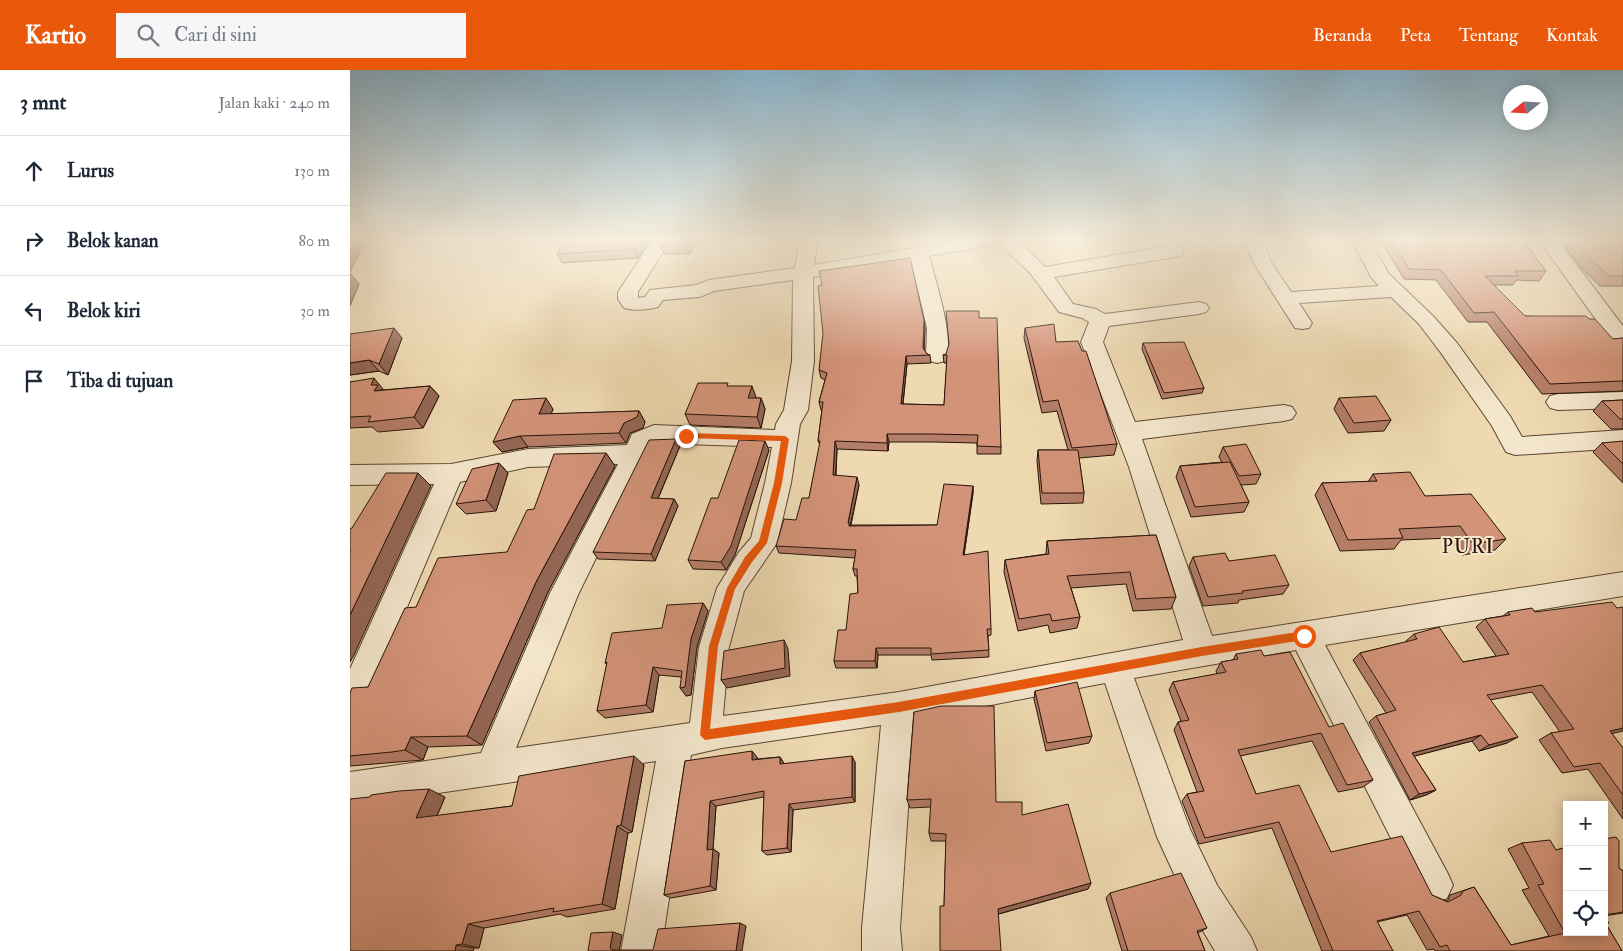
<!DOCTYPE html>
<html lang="id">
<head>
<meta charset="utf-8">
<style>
  body { margin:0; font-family:"IM FELL Double Pica",serif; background:#f6f6f7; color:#1f2937 }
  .controls { position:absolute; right:15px; bottom:15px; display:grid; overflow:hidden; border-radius:0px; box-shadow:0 2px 12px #0003 }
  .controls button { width:45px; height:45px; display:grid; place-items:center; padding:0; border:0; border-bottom:1px solid #e0e1e3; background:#fff; color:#1f2937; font:25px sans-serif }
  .compass { position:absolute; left:1153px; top:15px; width:45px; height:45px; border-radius:50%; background:#fff; box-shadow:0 2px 12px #0003; rotate:252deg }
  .stop { position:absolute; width:15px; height:15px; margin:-11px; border:4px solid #ea580c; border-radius:50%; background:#fff }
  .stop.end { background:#ea580c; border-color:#fff; box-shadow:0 1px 5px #0008 }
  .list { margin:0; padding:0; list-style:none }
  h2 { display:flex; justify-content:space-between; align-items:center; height:65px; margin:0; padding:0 20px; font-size:21px }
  h2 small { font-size:16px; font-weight:400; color:#747a83 }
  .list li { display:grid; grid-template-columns:32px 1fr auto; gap:15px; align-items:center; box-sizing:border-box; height:70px; padding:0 20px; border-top:1px solid #e0e1e3 }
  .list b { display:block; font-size:19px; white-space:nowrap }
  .list em { font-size:16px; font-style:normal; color:#747a83 }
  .icon { flex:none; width:28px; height:28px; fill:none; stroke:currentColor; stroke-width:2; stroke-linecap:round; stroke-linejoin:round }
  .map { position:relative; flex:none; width:1273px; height:881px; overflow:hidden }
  header { display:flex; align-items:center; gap:30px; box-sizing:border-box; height:70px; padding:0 25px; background:#ea580c; color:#fff }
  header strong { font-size:24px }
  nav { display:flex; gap:28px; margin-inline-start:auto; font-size:18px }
  .search { width:350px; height:45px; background:#f6f6f7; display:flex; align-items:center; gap:12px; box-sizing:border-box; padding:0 18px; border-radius:0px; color:#747a83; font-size:19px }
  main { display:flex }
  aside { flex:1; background:#fff }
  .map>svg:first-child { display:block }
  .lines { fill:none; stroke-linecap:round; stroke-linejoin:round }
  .street-casing { stroke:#594533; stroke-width:2 }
  .street { fill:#f4e6cc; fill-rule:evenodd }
  .wall { fill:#b57e68; stroke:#271409 }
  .shaded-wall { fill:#946755; stroke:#271409 }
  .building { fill:#d39379; stroke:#271409 }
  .route { fill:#ea580c }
  .labels { text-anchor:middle; stroke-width:4; stroke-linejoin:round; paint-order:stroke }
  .quarter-label { font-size:19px; letter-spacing:1px; fill:#271409; stroke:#f4e6cc }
</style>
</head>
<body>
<header>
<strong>Kartio</strong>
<div class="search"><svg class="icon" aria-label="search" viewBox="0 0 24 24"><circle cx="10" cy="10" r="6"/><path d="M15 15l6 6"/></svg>Cari di sini</div>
<nav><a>Beranda</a><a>Peta</a><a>Tentang</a><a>Kontak</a></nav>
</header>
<main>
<aside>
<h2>3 mnt<small>Jalan kaki · 240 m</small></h2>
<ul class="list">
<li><svg class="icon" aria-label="ahead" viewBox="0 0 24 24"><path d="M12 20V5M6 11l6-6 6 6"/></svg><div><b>Lurus</b></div><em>130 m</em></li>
<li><svg class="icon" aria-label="right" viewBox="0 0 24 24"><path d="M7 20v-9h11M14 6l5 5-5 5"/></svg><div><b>Belok kanan</b></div><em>80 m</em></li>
<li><svg class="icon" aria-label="left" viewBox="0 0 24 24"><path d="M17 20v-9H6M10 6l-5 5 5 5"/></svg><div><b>Belok kiri</b></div><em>30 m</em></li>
<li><svg class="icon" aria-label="arrive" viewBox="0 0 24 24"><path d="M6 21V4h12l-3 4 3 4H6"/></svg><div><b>Tiba di tujuan</b></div></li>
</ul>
</aside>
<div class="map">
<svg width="1273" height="881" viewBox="0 0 1273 881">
  <rect width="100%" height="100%" fill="#eed9b1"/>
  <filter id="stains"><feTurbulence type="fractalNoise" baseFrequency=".004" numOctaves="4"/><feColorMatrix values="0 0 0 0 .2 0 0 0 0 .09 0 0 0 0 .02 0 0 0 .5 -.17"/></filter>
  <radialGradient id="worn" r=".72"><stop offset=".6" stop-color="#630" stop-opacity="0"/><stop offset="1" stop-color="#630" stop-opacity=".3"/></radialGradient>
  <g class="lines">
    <g class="street-casing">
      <path id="street" d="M 303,169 L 321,169 L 288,222 L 288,228 L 295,227 L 300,220 L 346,215 L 359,210 L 445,198 L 450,169 L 468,169 L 464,195 L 615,169 L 667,169 L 695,197 L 825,175 L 832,177 L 834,181 L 832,185 L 825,187 L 704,207 L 723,234 L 746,239 L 755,244 L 849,232 L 856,234 L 859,238 L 856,242 L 849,244 L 759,256 L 753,272 L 785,352 L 934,335 L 942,337 L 946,343 L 942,349 L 934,351 L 792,369 L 862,566 L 1273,502 L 1273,526 L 975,575 L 1097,802 L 1103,815 L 1097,828 L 1084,834 L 1071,828 L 946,580 L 784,608 L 840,759 L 867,815 L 901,867 L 907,881 L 865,881 L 841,841 L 807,767 L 755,613 L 564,650 L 550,858 L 552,881 L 512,881 L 512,858 L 531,655 L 372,678 L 341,685 L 311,881 L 271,881 L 306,691 L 0,736 L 0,702 L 131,683 L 200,523 L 268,394 L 178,397 L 110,412 L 11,646 L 0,650 L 0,599 L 84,414 L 0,415 L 0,395 L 101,394 L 178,379 L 277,375 L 282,364 L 304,355 L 425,360 L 426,354 L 434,340 L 442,291 L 443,210 L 364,221 L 350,227 L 313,230 L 308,237 C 297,240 285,241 274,238 L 268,229 L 268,222 ZM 650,174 L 680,203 L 709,242 L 732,248 L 739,252 L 731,272 L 779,397 L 833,570 L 549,622 L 373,646 L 379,577 L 394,521 L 427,473 L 441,413 L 450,354 L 458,340 L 464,291 L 463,207 L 561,190 L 577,258 L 576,286 L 579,291 L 587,293 L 595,291 C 606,273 585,209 579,186 ZM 307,373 L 422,377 L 415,413 L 401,468 L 389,482 L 367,518 L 349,577 L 340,653 L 166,678 L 228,525 L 301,375 Z
        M 894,169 L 912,169 L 921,192 L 941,222 L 1029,216 L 1021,207 L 1001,169 L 1019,169 L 1039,204 L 1083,246 L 1107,273 L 1160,346 L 1172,367 L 1273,360 L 1273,378 L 1165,385 L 1156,382 L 1142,356 L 1091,283 L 1069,254 L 1041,227 L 949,233 L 962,253 L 959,258 L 952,259 L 945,258 L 903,192 Z
        M 1188,169 L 1207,169 L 1273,256 L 1273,278 L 1265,276 Z
        M 1273,322 L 1273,338 L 1208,340 L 1200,338 L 1196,332 L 1200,326 L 1208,324 Z"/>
    </g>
    <use href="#street" class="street"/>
  </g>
  <path class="wall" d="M 302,169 L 288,188 L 212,193 L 207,184 Z
    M 313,169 L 347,169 L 340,184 L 314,184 L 310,175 Z
    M 1030,169 L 1172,169 L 1196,201 L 1189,211 L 1166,210 L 1163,215 L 1144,215 L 1175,246 L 1239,249 L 1263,269 L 1273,268 L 1273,321 L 1192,324 L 1137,252 L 1118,252 L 1086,210 L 1054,209 Z
    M 1209,169 L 1273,169 L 1273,216 L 1250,216 L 1231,198 Z
    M 629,248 L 651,377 L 651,384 L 627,384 L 627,373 L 584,372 L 539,372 L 538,381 L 487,379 L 486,406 L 509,415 L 501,455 L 587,455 L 623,416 L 623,423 L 614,485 L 641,559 L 641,565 L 638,566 L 639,587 L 582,590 L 581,585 L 528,585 L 527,598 L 486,598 L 484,591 L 496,560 L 508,523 L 507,506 L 505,506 L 503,499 L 505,488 L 429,483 L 426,476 L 446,450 L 459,428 L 470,375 L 468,371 L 472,340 L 471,340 L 469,332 L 475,310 L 471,308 L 469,300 L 574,250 L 575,258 L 574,280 L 577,284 L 580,285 L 581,293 L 557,294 L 553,334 L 594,335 L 597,293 L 594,293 L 593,285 L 596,284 Z
    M 675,258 L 706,272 L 767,374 L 764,385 L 729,388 L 734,423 L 733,433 L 691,434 L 687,391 L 688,380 L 718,380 L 707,341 L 692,343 L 674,268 Z
    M 0,264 L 52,268 L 38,305 L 29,301 L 0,305 Z
    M 793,273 L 854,318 L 852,323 L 812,329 L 792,279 Z
    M 0,312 L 33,319 L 33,320 L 80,316 L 89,326 L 73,358 L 28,362 L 22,357 L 0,358 Z
    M 380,316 L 406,327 L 405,328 L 411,328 L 415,339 L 411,358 L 340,355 L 335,344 Z
    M 989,328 L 1041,350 L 1034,361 L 998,363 L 984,339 Z
    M 1273,330 L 1273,359 L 1261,359 L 1243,341 L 1252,331 Z
    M 203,339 L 201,344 L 289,341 L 295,352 L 293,358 L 280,363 L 276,373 L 178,377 L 152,382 L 143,372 Z
    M 1273,372 L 1273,413 L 1243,382 L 1252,373 Z
    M 330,376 L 308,429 L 324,429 L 328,436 L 305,491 L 248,489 L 243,482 Z
    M 873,377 L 911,404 L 906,414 L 891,415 L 899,432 L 894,442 L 841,447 L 826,407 L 830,396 L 872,392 L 869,387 Z
    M 419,380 L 385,485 L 376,500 L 343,499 L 338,490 Z
    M 256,383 L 265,396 L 198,522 L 132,675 L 78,677 L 73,690 L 60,691 L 0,696 L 0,623 L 18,617 L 66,537 L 157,482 L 184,439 Z
    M 149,393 L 158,403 L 146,441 L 116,444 L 106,434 Z
    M 1023,404 L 1075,426 L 1156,469 L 1145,480 L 1112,485 L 1100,468 L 1051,470 L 1044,479 L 990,481 L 965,425 L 972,413 L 1018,412 Z
    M 806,465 L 826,527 L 821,539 L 783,541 L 776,514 L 721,518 L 730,547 L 727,558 L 700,563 L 698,555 L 668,561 L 654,502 L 655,490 L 696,484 L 697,471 Z
    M 843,487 L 879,491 L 939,515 L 933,524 L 889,530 L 888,533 L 853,536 L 839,496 Z
    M 353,533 L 358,541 L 347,577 L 341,625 L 336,626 L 331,607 L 309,605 L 303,642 L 255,648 L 247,641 L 257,595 L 255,593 Z
    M 1158,542 L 1262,664 L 1273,678 L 1273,749 L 1238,699 L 1212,703 L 1189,670 L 1201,663 L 1210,662 L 1182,622 L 1140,630 L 1157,673 L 1129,681 L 1122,671 L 1064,686 L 1086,720 L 1076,725 L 1060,730 L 1019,652 L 1026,646 L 1036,643 L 1003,590 L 1010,583 L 1056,572 L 1056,571 L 1064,564 L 1113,592 L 1146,586 L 1126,557 L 1135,549 L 1153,546 Z
    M 886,584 L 914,586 L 979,657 L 1023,710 L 1013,717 L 988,722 L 962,671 L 890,686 L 906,724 L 981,782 L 1096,831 L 1098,830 L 1100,825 L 1124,817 L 1161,875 L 1199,866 L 1172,820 L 1179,818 L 1158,779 L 1172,773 L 1206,780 L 1254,769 L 1269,798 L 1273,801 L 1273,843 L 1254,846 L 1256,854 L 1272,881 L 1085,881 L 1084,879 L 1077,880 L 1057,845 L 1027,852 L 1043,881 L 972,881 L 922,758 L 849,774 L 832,731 L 837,724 L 847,722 L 824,660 L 828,652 L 831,651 L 819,620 L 823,612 L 867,604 L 866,601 L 871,592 L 883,590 Z
    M 685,621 L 742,666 L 739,673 L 696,681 L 684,629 Z
    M 564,642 L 646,732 L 672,745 L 741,813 L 738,819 L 649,844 L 594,836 L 596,771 L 581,771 L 579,763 L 581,737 L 560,738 L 557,730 Z
    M 407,687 L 407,689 L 430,687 L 434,694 L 505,692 L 505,732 L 443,740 L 441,782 L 417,785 L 412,781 L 414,727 L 366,736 L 363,779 L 369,783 L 366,820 L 321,828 L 314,825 L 335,691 Z
    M 294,695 L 282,762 L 278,763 L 265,839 L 217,847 L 210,844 L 134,858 L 129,878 L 124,878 L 123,881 L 0,881 L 95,727 L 87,746 L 162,736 Z
    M 760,823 L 857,858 L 848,863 L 855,881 L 772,881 L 756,828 Z"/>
  <path class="shaded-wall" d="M 3,169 L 9,169 L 13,175 L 0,202 L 0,175 Z
    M 291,169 L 302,169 L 288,188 L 284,179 Z
    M 340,169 L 347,169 L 340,184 L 336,176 Z
    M 0,203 L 9,214 L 0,236 Z
    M 574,250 L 575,258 L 574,286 L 573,278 Z
    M 44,258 L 52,268 L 38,305 L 29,294 Z
    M 556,286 L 557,294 L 552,342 L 551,334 Z
    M 19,290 L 29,301 L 0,305 L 0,293 Z
    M 24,308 L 33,319 L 33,320 L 24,321 L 21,315 Z
    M 80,316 L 89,326 L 73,358 L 64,347 Z
    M 402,316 L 406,327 L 402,339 L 398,328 Z
    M 196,328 L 203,339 L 197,355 L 189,344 Z
    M 411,328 L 415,339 L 411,358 L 407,347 Z
    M 289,341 L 295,352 L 293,358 L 280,363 L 276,373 L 269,363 L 274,353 Z
    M 537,364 L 539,372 L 538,381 L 537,373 Z
    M 170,366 L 178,377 L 152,382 L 143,372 Z
    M 326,369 L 330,376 L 305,435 L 301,428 Z
    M 415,371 L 419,380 L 385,485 L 376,500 L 371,492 Z
    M 485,371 L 487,379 L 485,413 L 483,405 Z
    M 256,383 L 265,396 L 198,522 L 132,675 L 117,666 L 187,510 Z
    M 149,393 L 158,403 L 146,441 L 136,430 Z
    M 68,403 L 81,416 L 4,585 L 0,592 L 0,545 Z
    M 507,407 L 509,415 L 500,456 L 498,453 Z
    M 623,416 L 623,423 L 613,492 L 613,485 Z
    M 324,429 L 328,436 L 305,491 L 301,484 Z
    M 353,533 L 358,541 L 347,577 L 341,625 L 336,626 L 330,618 L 341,569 Z
    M 434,570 L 438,579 L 440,606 L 377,618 L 371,610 Z
    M 526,578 L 528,585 L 527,598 L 525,591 Z
    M 303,597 L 309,605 L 303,642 L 296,635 Z
    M 1273,658 L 1273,661 L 1248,667 L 1260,661 Z
    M 1131,665 L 1122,671 L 1054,689 L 1062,683 Z
    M 61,667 L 78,677 L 73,690 L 55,680 Z
    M 1168,667 L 1157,673 L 1129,681 L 1139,675 Z
    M 402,681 L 407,687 L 407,695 L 402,690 Z
    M 284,686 L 294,695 L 282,762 L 271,755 Z
    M 502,686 L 505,692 L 505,732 L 502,727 Z
    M 430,687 L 434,693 L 434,700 L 430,694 Z
    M 79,719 L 95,727 L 83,755 L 66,748 Z
    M 1086,720 L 1076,725 L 1060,730 L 1069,724 Z
    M 360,731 L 366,736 L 363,779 L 369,783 L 366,820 L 360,816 L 357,780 Z
    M 439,734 L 443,740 L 441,782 L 437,778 Z
    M 267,756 L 278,763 L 265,839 L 252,834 Z
    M 741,813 L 738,819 L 648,844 L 648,839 Z
    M 390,853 L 396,856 L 392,881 L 386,881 Z
    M 118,854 L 134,858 L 129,878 L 112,874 Z
    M 263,862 L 272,865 L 269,881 L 262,880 L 260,878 Z
    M 106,875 L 124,878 L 123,881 L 105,881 Z"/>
  <path class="building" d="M 214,169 L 291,169 L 284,179 L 207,184 Z
    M 313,169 L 340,169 L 336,176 L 310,175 Z
    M 1041,169 L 1172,169 L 1196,201 L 1165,201 L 1169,206 L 1135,206 L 1175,246 L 1236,246 L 1239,249 L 1245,249 L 1263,269 L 1273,268 L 1273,311 L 1200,314 L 1144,242 L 1124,243 L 1091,200 L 1059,199 Z
    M 1224,169 L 1273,169 L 1273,206 L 1259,206 L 1239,188 Z
    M 560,188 L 574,250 L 573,278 L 577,284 L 580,285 L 556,286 L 551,334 L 594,335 L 597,285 L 593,285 L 596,284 L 599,274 L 596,241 L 629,241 L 629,248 L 647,248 L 651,377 L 627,376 L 628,365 L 583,364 L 537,364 L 537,373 L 485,371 L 483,405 L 507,407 L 498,453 L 499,453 L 499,456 L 587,455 L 594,414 L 623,416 L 613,485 L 638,481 L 641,559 L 637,559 L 639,580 L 581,584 L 581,578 L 526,578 L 525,591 L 484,591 L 488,560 L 496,560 L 500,524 L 508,523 L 507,499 L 503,499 L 506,480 L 426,476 L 434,449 L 446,450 L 452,428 L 459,428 L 470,371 L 468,371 L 473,332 L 469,332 L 477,303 L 469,300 L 473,263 L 468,216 L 472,215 L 469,201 Z
    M 704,254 L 706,272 L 728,271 L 732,281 L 736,281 L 767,374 L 722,378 L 708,330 L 693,332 L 675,258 Z
    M 44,258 L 29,294 L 19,290 L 0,293 L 0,264 Z
    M 834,272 L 854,318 L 814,323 L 793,273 Z
    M 24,308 L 21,315 L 28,315 L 24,321 L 80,316 L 64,347 L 18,352 L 21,346 L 0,347 L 0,312 Z
    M 348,313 L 378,313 L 377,316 L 402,316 L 398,328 L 411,328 L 407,347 L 335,344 Z
    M 1026,326 L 1041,350 L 1004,353 L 989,328 Z
    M 196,328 L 189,344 L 289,341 L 287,347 L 274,353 L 269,363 L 170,366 L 143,372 L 163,330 Z
    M 1273,330 L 1273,349 L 1270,349 L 1252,331 Z
    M 326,369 L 301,428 L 324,429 L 301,484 L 243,482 L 299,370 Z
    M 389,370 L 415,371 L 381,476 L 371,492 L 338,490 L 361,428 L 368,428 Z
    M 1273,371 L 1273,394 L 1252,373 Z
    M 896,374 L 911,404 L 889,406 L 873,377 Z
    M 688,380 L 728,380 L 734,423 L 692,423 Z
    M 256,383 L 187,510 L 117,666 L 61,667 L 55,680 L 42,682 L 0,686 L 0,623 L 2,618 L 18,617 L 55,538 L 66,537 L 88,488 L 157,482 L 177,440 L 184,439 L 204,384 Z
    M 880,392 L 899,432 L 845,437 L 830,396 Z
    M 149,393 L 136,430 L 106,434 L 122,399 Z
    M 1060,402 L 1075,426 L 1121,424 L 1156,469 L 1123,474 L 1110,456 L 1049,459 L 1053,468 L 998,470 L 972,413 L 1027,411 L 1023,404 Z
    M 36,403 L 68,403 L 0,545 L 0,481 L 1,480 L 0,480 L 0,459 L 2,458 Z
    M 806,465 L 826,527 L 786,529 L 780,502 L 717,506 L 730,547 L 702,551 L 700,544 L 669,549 L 655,490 L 699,484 L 697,471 Z
    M 875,483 L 879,491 L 925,485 L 939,515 L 892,521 L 893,523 L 858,527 L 843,487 Z
    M 1262,532 L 1267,538 L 1273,537 L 1273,658 L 1260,661 L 1273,678 L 1273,725 L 1250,693 L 1224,697 L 1201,663 L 1224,659 L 1192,615 L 1137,625 L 1168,667 L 1139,675 L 1131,665 L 1062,683 L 1086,720 L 1069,724 L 1026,646 L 1046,640 L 1010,583 L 1067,569 L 1064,564 L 1089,557 L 1113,592 L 1159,584 L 1135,549 L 1160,545 L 1158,542 L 1182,538 L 1185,542 Z
    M 353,533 L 341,569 L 335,617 L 330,618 L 332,601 L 303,597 L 296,635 L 247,641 L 257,592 L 255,593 L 262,563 L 312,558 L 317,535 Z
    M 434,570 L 435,598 L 371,610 L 374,581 Z
    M 911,580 L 914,586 L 940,582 L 979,657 L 993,653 L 1023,710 L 997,715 L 971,663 L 888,680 L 906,724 L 949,715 L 981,782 L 1052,766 L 1082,825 L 1098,832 L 1111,825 L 1113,821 L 1124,817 L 1161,875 L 1215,863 L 1188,815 L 1194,814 L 1172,773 L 1200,770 L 1206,780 L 1217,777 L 1217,862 L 1254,862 L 1254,846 L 1259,853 L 1256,854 L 1272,881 L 1100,881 L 1097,875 L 1090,877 L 1069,841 L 1027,851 L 1043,881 L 983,881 L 929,752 L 855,768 L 837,724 L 854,721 L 828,652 L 839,650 L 823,612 L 876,602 L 871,592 L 888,589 L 886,584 Z
    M 727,612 L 742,666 L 697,673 L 685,621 Z
    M 591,636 L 644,636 L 646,732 L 672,732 L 672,745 L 718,734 L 741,813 L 648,839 L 651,881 L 590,881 L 590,836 L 594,836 L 596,764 L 579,763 L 581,729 L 557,730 L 564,642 Z
    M 402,681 L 402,690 L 430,687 L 430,694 L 502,686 L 502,727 L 439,734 L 437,778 L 412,781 L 414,721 L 360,731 L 357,780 L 363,779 L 360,816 L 314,825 L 335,691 Z
    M 284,686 L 271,755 L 267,756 L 252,834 L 203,842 L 204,838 L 118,854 L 112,874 L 106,875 L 105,881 L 0,881 L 0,729 L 20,727 L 21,725 L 49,721 L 79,719 L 66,748 L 162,736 L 169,706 Z
    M 1266,767 L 1269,771 L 1269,798 L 1273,801 L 1273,842 L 1254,845 L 1254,769 Z
    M 831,803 L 857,858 L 847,861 L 855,881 L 778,881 L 760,823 Z
    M 390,853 L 386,881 L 238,881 L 241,863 L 263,862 L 260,878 L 262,880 L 303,880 L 308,859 Z"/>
  <linearGradient id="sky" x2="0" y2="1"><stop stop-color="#88b6d1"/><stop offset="0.58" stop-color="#f7eedc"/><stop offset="1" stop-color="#f7eedc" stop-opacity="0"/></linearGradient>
  <rect width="1273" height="292" fill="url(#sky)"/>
  <path class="route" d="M 336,363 L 435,366 L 439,369 L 432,413 L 417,473 L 402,492 L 385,519 L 368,576 L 360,659 L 549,632 L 852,577 L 954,561 L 958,566 L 954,570 L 852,586 L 549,642 L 355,670 L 350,665 L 359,576 L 377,518 L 395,487 L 409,471 L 424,413 L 431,371 L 336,368 L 332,366 Z"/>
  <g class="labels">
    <g class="quarter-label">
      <text x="1118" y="483">PURI</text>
    </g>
  </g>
  <rect width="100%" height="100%" filter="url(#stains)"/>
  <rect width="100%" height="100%" fill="url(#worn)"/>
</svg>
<div class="controls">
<button>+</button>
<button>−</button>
<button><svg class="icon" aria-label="locate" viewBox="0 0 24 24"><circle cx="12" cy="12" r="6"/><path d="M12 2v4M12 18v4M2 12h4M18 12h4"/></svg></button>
</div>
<svg class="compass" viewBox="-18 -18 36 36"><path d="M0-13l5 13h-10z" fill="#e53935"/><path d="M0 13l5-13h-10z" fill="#747a83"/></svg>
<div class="stop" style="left:954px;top:566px"></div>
<div class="stop end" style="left:336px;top:366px"></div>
</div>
</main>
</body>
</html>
